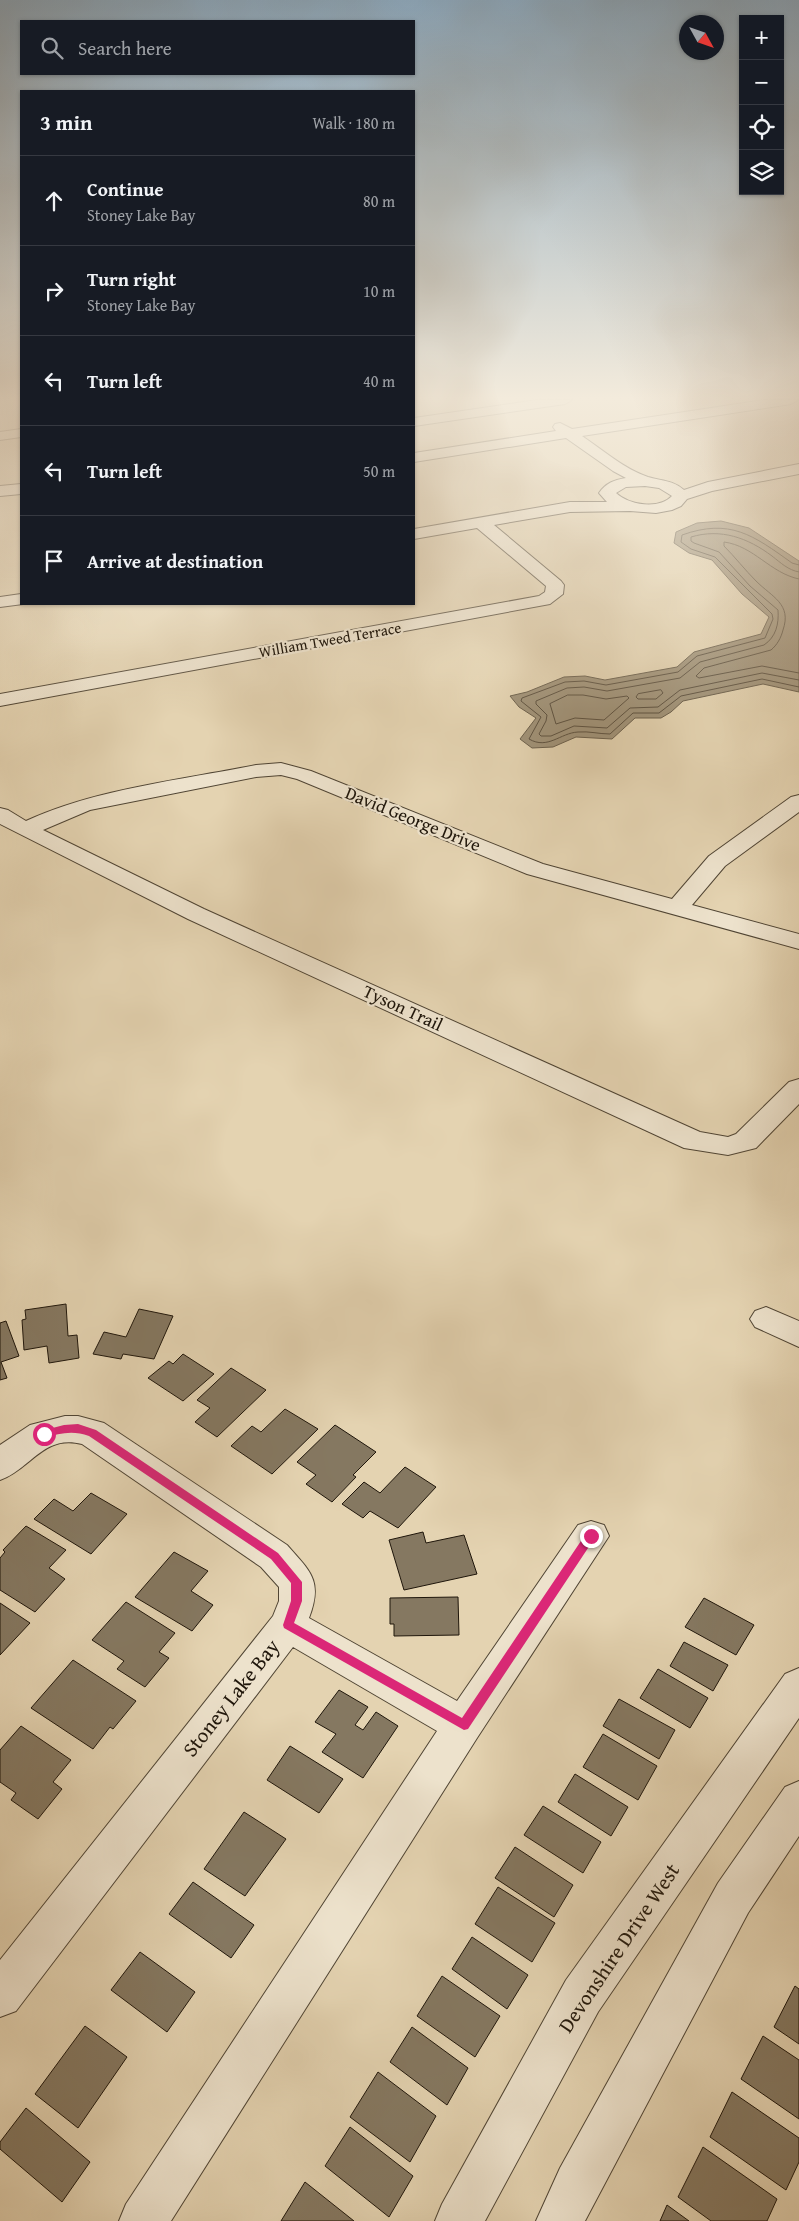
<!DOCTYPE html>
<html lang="en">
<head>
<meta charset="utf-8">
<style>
  body { margin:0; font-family:"Gentium Book Plus",serif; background:#20242c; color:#f1f3f6 }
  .controls { position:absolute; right:15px; top:15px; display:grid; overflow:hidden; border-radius:0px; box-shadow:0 1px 4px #0004 }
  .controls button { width:45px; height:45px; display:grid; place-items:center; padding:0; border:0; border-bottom:1px solid #363941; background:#171b24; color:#f1f3f6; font:25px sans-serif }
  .compass { position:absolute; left:679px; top:15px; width:45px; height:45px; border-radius:50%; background:#171b24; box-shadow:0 1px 4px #0004; rotate:130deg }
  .stop { position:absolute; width:15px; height:15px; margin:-11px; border:4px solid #db2777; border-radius:50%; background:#fff }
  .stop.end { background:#db2777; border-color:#fff; box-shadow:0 1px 5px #0008 }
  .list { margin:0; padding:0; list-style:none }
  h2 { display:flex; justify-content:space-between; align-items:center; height:65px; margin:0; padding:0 20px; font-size:21px }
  h2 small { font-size:16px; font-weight:400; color:#9ea1a6 }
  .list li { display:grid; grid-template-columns:32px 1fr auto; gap:15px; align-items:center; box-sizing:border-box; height:90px; padding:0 20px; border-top:1px solid #363941 }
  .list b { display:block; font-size:19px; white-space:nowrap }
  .list p { margin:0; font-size:16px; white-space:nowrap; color:#9ea1a6 }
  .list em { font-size:16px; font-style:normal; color:#9ea1a6 }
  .icon { flex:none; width:28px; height:28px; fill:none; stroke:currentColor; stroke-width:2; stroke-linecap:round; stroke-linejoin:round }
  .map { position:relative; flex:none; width:799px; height:2221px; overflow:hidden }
  .search { position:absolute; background:#171b24; box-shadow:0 1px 4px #0004; left:20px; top:20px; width:395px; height:55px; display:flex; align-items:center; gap:12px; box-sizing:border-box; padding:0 18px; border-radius:0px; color:#9ea1a6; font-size:19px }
  .panel { position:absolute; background:#171b24; box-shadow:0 1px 4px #0004; left:20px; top:90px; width:395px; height:515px; border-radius:0px }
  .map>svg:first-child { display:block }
  .water { fill:#a19379; stroke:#6d614d }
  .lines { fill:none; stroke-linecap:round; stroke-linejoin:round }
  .shore { stroke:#605442; stroke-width:1 }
  .building { fill:#857861; stroke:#1f160b }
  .minor-casing { stroke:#504534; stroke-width:2 }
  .minor { fill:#ede2cc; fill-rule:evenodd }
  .route { fill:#db2777 }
  .labels { text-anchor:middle; stroke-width:4.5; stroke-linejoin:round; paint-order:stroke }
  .far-street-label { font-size:15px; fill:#1f160b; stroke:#ede2cc }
  .street-label { font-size:18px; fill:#1f160b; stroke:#ede2cc }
  .near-street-label { font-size:21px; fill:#1f160b; stroke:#ede2cc }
</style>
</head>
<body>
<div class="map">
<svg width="799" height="2221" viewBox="0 0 799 2221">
  <rect width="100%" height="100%" fill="#e4d3b1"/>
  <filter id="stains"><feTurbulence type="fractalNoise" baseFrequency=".004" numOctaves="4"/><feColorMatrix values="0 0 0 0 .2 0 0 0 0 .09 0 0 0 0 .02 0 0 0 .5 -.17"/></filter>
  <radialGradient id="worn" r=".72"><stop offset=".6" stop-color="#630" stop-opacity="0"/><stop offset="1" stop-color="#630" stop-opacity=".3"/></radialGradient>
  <path class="water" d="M 721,521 L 749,528 L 799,561 L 799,692 L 763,684 L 683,701 L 671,712 L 661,718 L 635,718 L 612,739 L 576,737 L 553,747 L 532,748 L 520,739 L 536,718 L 519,707 L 510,696 L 527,692 L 564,677 L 585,676 L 605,680 L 677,667 L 694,652 L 761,634 L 769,617 L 742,594 L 712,560 L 689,553 L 674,543 L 676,532 L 697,523 Z"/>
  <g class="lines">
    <path class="shore" d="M 799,565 L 792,563 C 753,535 730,518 682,535 L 681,542 L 691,549 L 715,557 L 772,614 L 773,619 L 765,638 L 697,656 L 678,672 L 606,685 L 584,681 L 565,682 L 522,698 L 521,701 L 541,717 L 529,739 C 548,750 560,733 578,732 C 589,731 599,734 610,734 L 633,713 L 659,713 L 681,696 L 762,679 L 799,687
      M 799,572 C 788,570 781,563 772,556 C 748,538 721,528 691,537 L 691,541 L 694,543 L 719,552 L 750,586 L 778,610 C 779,624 776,637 764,645 L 700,662 L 680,678 L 607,691 L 584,687 L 567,688 L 536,701 L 536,704 L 547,715 L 546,721 L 539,734 L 541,736 L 551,736 L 574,726 L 607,728 L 630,708 L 658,707 L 680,690 L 762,673 L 799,680
      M 799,579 C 770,573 754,546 724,542 L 724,546 C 735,557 745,570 756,581 C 772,597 792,604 783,630 C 781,638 777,645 771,650 L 704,668 L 696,676 L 699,678 L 762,666 L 799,673
      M 661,690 L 663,693 L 656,699 L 638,699 L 636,697 L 638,694 Z
      M 568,695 L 583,695 L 606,699 L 627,696 L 629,698 L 604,720 L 575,718 L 556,724 L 550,704 Z"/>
  </g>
  <path class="building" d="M 66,1304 L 68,1336 L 77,1335 L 79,1358 L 49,1363 L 47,1346 L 24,1350 L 22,1320 L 26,1319 L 25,1310 Z
    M 139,1309 L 173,1316 L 154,1359 L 123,1354 L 121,1359 L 93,1354 L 104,1332 L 126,1337 Z
    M 6,1321 L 19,1356 L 1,1362 L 7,1378 L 0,1380 L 0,1323 Z
    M 183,1354 L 214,1374 L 183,1401 L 148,1378 L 169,1361 L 173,1364 Z
    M 231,1368 L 266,1390 L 217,1437 L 195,1422 L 210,1408 L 197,1400 Z
    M 285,1409 L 318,1429 L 272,1474 L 231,1446 L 252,1426 L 261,1432 Z
    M 335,1425 L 376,1452 L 353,1475 L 356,1477 L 332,1502 L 306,1484 L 316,1475 L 297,1462 Z
    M 405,1467 L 436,1487 L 398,1528 L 370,1511 L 363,1518 L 342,1504 L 364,1482 L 380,1493 Z
    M 91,1493 L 127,1514 L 91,1554 L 34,1519 L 54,1499 L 73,1511 Z
    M 26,1526 L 66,1550 L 49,1568 L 65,1579 L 35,1612 L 0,1590 L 0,1558 L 5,1552 L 3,1550 Z
    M 423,1532 L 426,1543 L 464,1535 L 477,1574 L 404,1590 L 389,1540 Z
    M 174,1552 L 208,1571 L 191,1591 L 213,1605 L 192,1631 L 135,1597 Z
    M 458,1597 L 459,1635 L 394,1636 L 394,1624 L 390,1624 L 390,1598 Z
    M 704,1598 L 754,1625 L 736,1655 L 685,1627 Z
    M 126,1602 L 175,1633 L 159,1652 L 169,1658 L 145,1687 L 117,1669 L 124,1661 L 92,1640 Z
    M 0,1603 L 30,1623 L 0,1655 Z
    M 684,1642 L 728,1665 L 713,1691 L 670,1666 Z
    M 73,1660 L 136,1701 L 113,1729 L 110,1727 L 93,1749 L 31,1708 Z
    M 658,1669 L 708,1698 L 690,1728 L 640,1698 Z
    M 339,1690 L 368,1707 L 355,1725 L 363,1730 L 376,1712 L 398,1726 L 363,1778 L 322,1752 L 336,1734 L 315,1722 Z
    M 619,1699 L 675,1730 L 659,1759 L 603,1726 Z
    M 21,1726 L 71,1760 L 53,1782 L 62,1789 L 38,1819 L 11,1800 L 16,1793 L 0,1782 L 0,1750 Z
    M 603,1734 L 657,1766 L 638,1800 L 583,1767 Z
    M 290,1746 L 343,1779 L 319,1813 L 267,1780 Z
    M 575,1774 L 628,1807 L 611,1836 L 558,1802 Z
    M 543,1806 L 601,1842 L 583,1873 L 524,1835 Z
    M 244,1812 L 286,1839 L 245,1896 L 204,1869 Z
    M 515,1847 L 573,1885 L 554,1917 L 495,1878 Z
    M 193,1882 L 254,1925 L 231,1958 L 169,1914 Z
    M 498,1887 L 555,1923 L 532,1962 L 475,1924 Z
    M 472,1937 L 528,1975 L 507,2009 L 452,1969 Z
    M 140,1952 L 195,1992 L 167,2032 L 111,1990 Z
    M 442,1976 L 500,2016 L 475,2057 L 417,2016 Z
    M 795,1986 L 799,1989 L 799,2044 L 774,2027 Z
    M 85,2026 L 127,2057 L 78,2128 L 35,2094 Z
    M 412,2027 L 468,2068 L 447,2105 L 390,2062 Z
    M 763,2036 L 799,2060 L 799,2119 L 741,2079 Z
    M 378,2072 L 436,2116 L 410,2162 L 350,2117 Z
    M 732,2092 L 799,2138 L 799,2162 L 786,2190 L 710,2137 Z
    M 26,2108 L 90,2162 L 62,2202 L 0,2149 L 0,2142 Z
    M 350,2127 L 413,2176 L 389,2217 L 325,2166 Z
    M 703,2147 L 777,2199 L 767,2221 L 711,2221 L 678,2197 Z
    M 305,2182 L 354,2221 L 281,2221 Z
    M 667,2205 L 689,2221 L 660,2221 Z"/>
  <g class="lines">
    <g class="minor-casing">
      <path id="minor" d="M 537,400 L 572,400 L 565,404 L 414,426 L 414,418 Z
        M 764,400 L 798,400 L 791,404 L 582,436 C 603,450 624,469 648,477 C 661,481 673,480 684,490 L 708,482 L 799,464 L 799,474 L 712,491 L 687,499 L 681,506 L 672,510 L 656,513 L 630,511 L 570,512 L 494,525 L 561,581 L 564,585 L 563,594 L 550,604 L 0,706 L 0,694 L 539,596 L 545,592 L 546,586 L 477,528 L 414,539 L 414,529 L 570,502 L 607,502 L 599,493 C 606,483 614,480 626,478 L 613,471 L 566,438 L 414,462 L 414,453 L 556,431 L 553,427 L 555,424 L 560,423 L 572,429 ZM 645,486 L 659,488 L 672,496 C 659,510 629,505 616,493 L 626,487 Z
        M 21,429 L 21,437 L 0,440 L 0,432 Z
        M 21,484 L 21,494 L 0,496 L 0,486 Z
        M 21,594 L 21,604 L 23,604 L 0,607 L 0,597 Z
        M 281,763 L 311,771 L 543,864 L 672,899 L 709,856 L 791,797 L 799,795 L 799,812 L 725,866 L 692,905 L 799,934 L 799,949 L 527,874 L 297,779 L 281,775 L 256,777 L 90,810 L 43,830 L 204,909 L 700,1132 L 728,1137 L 736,1134 L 789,1082 L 799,1079 L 799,1104 L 756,1148 L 728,1155 L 684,1148 L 188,919 L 0,824 L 0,808 L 8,810 L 26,821 C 95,789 181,780 256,765 Z
        M 766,1307 L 799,1321 L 799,1347 L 755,1327 L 750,1319 L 755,1311 Z
        M 65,1416 L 78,1416 L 104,1423 L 287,1545 C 311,1572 323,1581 309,1618 L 457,1701 L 578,1525 L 591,1521 L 604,1525 L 609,1536 L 477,1738 L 171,2221 L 119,2221 L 126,2204 L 437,1731 L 293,1647 L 16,2011 L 0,2017 L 0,1960 L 273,1616 L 279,1601 L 279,1587 L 261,1567 L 82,1444 C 43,1434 31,1469 0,1480 L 0,1445 L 30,1425 Z
        M 799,1668 L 799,1718 L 598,2012 L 485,2221 L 435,2221 L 442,2204 L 566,1980 L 785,1674 Z
        M 799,1781 L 799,1836 L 748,1913 L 585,2221 L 536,2221 L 560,2168 L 718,1883 L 785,1787 Z"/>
    </g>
    <use href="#minor" class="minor"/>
  </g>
  <linearGradient id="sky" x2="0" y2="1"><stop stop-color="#8ba7bc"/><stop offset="0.56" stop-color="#f3ebdc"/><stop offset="1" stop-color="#f3ebdc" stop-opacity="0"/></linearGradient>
  <rect width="799" height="711" fill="url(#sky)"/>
  <path class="route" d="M 78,1424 L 96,1430 L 278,1553 L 302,1582 L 302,1601 L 294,1623 L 462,1718 L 587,1532 L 595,1532 L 596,1536 L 468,1729 L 464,1730 L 284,1628 L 283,1625 L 291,1601 L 291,1583 L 271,1559 L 89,1436 C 73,1430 60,1433 44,1438 L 39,1434 L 41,1431 L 64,1425 Z"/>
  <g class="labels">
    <g class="far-street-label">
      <text transform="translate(330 640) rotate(-10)" y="5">William Tweed Terrace</text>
    </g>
    <g class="street-label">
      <text transform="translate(413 819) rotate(22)" y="6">David George Drive</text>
      <text transform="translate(403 1008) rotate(25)" y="6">Tyson Trail</text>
    </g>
    <g class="near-street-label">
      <text transform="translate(231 1698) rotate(-52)" y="7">Stoney Lake Bay</text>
      <text transform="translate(619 1948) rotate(-56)" y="7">Devonshire Drive West</text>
    </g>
  </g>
  <rect width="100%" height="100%" filter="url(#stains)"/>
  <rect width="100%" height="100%" fill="url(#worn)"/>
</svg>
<div class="controls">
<button>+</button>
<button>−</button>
<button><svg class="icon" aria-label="locate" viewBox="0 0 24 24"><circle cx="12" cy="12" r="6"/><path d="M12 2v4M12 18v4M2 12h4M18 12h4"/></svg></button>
<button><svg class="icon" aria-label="layers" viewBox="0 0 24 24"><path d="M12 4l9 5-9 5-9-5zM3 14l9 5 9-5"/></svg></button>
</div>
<svg class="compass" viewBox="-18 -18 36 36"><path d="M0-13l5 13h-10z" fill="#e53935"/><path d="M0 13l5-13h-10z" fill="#9ea1a6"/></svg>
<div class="stop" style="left:44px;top:1434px"></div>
<div class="stop end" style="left:591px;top:1536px"></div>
<div class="search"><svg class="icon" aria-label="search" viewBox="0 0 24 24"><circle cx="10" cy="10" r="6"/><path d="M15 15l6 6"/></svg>Search here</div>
<section class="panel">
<h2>3 min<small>Walk · 180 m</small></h2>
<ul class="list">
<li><svg class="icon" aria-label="ahead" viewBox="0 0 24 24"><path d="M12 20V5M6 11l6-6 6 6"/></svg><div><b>Continue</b><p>Stoney Lake Bay</p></div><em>80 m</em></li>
<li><svg class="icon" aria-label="right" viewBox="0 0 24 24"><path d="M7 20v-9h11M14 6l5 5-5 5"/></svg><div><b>Turn right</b><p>Stoney Lake Bay</p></div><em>10 m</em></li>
<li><svg class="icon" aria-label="left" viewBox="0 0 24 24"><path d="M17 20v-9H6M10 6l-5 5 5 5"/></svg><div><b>Turn left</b></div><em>40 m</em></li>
<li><svg class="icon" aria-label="left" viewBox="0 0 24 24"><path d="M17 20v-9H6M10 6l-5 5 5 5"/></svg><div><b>Turn left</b></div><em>50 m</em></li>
<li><svg class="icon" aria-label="arrive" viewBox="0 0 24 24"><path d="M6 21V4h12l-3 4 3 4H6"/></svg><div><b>Arrive at destination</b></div></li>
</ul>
</section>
</div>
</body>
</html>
